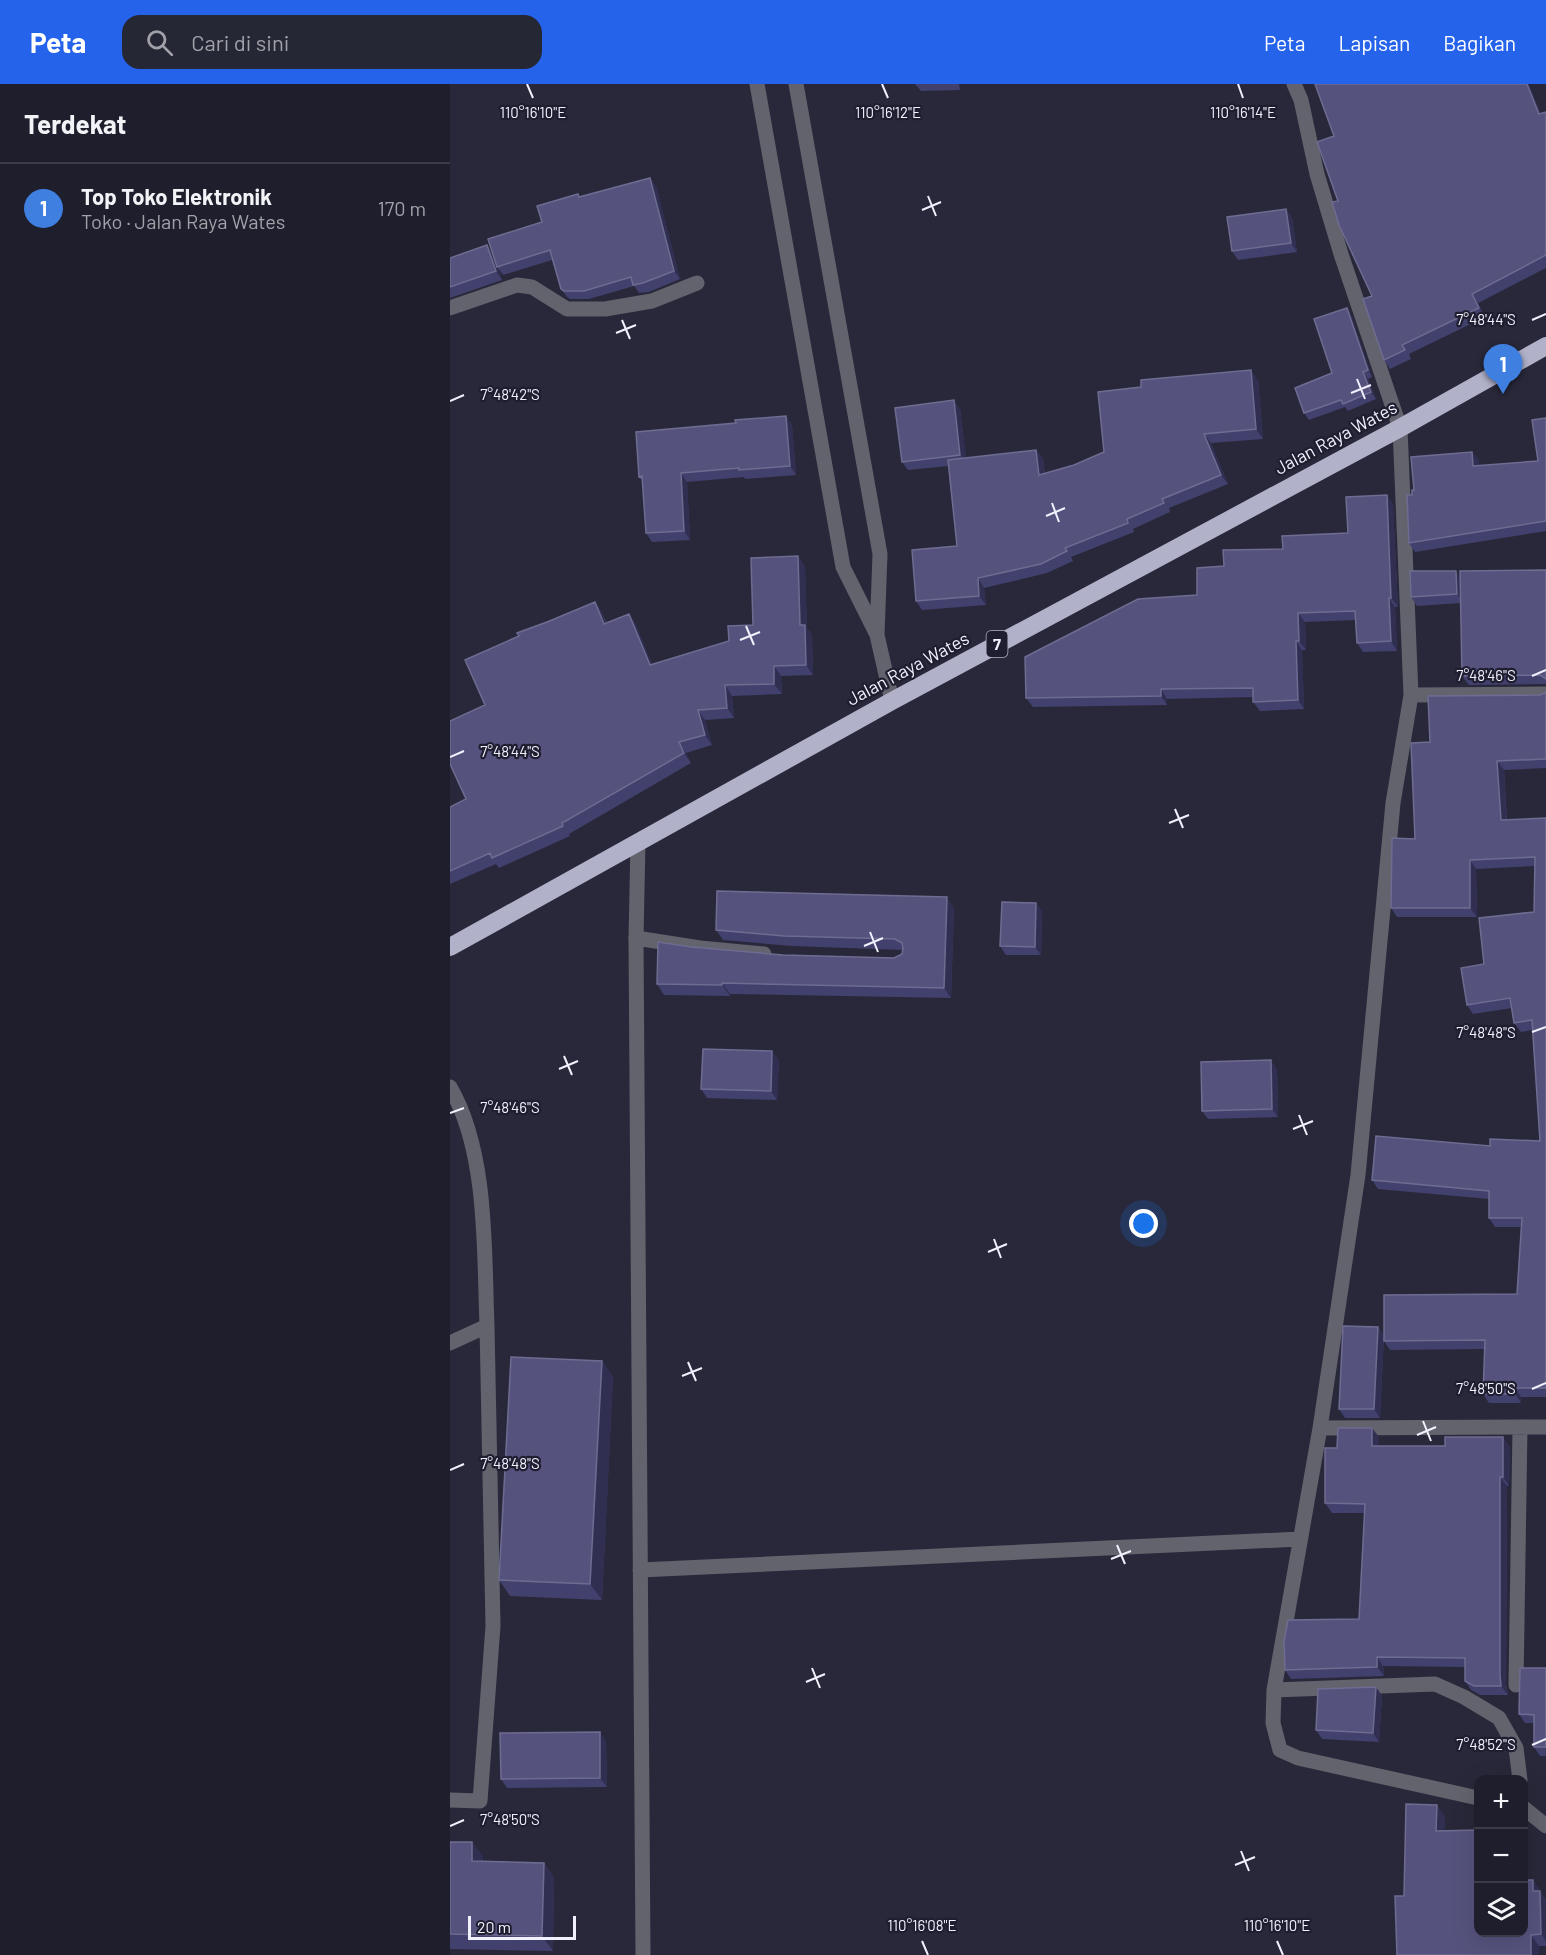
<!DOCTYPE html>
<html lang="id">
<head>
<meta charset="utf-8">
<style>
  body { margin:0; font-family:Barlow,sans-serif; background:#262734; color:#f1f3f6 }
  .controls { position:absolute; right:18px; bottom:18px; display:grid; overflow:hidden; border-radius:12px; box-shadow:0 6px 24px #0002 }
  .controls button { width:54px; height:54px; display:grid; place-items:center; padding:0; border:0; border-bottom:2px solid #3c3c48; background:#1e1e2c; color:#f1f3f6; font:30px sans-serif }
  .scale { position:absolute; left:18px; bottom:15px; width:108px; box-sizing:border-box; padding-left:6px; border:3px solid #f1f1fe; border-top:0; font-size:16px; line-height:21px; white-space:nowrap; color:#f1f1fe; -webkit-text-stroke:4px #1e1e30; paint-order:stroke }
  .you { position:absolute; left:694px; top:1140px; width:21px; height:21px; margin:-15px; border:4px solid #fff; border-radius:50%; background:#1a73e8; box-shadow:0 0 0 9px #1a73e833 }
  .badge { display:grid; place-items:center; width:39px; height:39px; border-radius:50%; background:#2563eb; color:#fff; font-size:20px; font-weight:700 }
  .pin { position:absolute; translate:-50% -50px; filter:drop-shadow(0 2px 3px #0008) }
  .pin::after { content:''; position:absolute; top:32px; width:21px; height:18px; background:inherit; clip-path:polygon(0 0,100% 0,50% 100%) }
  .list { margin:0; padding:0; list-style:none }
  h2 { display:flex; justify-content:space-between; align-items:center; height:78px; margin:0; padding:0 24px; font-size:26px }
  h2 small { font-size:20px; font-weight:400; color:#a1a2a9 }
  .list li { display:grid; grid-template-columns:39px 1fr auto; gap:18px; align-items:center; box-sizing:border-box; height:90px; padding:0 24px; border-top:2px solid #3c3c48 }
  .list b { display:block; font-size:22px; white-space:nowrap }
  .list p { margin:0; font-size:20px; white-space:nowrap; color:#a1a2a9 }
  .list em { font-size:20px; font-style:normal; color:#a1a2a9 }
  .icon { flex:none; width:33px; height:33px; fill:none; stroke:currentColor; stroke-width:2; stroke-linecap:round; stroke-linejoin:round }
  .map { position:relative; flex:none; width:1096px; height:1871px; overflow:hidden }
  header { display:flex; align-items:center; gap:36px; box-sizing:border-box; height:84px; padding:0 30px; background:#2563eb; color:#fff }
  header strong { font-size:28px }
  nav { display:flex; gap:33px; margin-inline-start:auto; font-size:21px }
  .search { width:420px; height:54px; background:#262734; display:flex; align-items:center; gap:15px; box-sizing:border-box; padding:0 21px; border-radius:18px; color:#a1a2a9; font-size:22px }
  main { display:flex }
  aside { flex:1; background:#1e1e2c }
  .map>svg:first-child { display:block }
  .lines { fill:none; stroke-linecap:round; stroke-linejoin:round }
  .lane { stroke:#63636d; stroke-width:15 }
  .street { stroke:#63636d; stroke-width:15 }
  .highway { stroke:#b1b2ca; stroke-width:18 }
  .wall { fill:#42406d }
  .shaded-wall { fill:#302f52 }
  .building { fill:#55537d; stroke:#6d6c91; stroke-width:1.5 }
  .ticks { fill:none; stroke:#f1f1fe; stroke-width:2 }
  .labels { text-anchor:middle; stroke-width:4.5; stroke-linejoin:round; paint-order:stroke }
  .shield { fill:#1e1e30; stroke:#b2b2c0; stroke-width:1.5 }
  .shield-label { font-size:16px; font-weight:bold; fill:#f1f1fe }
  .street-label { font-size:18px; fill:#f1f1fe; stroke:#1e1e30 }
  .ticks-label { font-size:15px; text-anchor:middle; fill:#f1f1fe; stroke:#1e1e30; stroke-width:4.5; stroke-linejoin:round; paint-order:stroke }
</style>
</head>
<body>
<header>
<strong>Peta</strong>
<div class="search"><svg class="icon" aria-label="search" viewBox="0 0 24 24"><circle cx="10" cy="10" r="6"/><path d="M15 15l6 6"/></svg>Cari di sini</div>
<nav><a>Peta</a><a>Lapisan</a><a>Bagikan</a></nav>
</header>
<main>
<aside>
<h2>Terdekat<small></small></h2>
<ul class="list">
<li><span class="badge" style="background:#3f7fe0">1</span><div><b>Top Toko Elektronik</b><p>Toko · Jalan Raya Wates</p></div><em>170 m</em></li>
</ul>
</aside>
<div class="map">
<svg width="1096" height="1871" viewBox="0 0 1096 1871">
  <rect width="100%" height="100%" fill="#28283a"/>
  <g class="lines">
    <path class="lane" d="M 307,0 L 393,483 L 426,549
      M 346,0 L 430,470 L 427,551 L 442,617
      M 186,854 L 250,864 L 314,870
      M 0,1003 C 38,1068 34,1168 37,1242
      M 0,1259 L 37,1242 L 43,1542 L 30,1717 L 0,1716"/>
    <path class="street" d="M 844,0 L 851,16 L 867,90 L 891,170 L 950,344 L 961,611 L 943,719 L 908,1091 L 870,1344 L 824,1606 L 823,1639 L 830,1666 L 848,1674 L 1028,1714
      M 0,224 L 67,201 L 82,203 L 117,225 L 155,225 L 202,217 L 247,199
      M 961,611 L 1096,610
      M 188,758 L 186,854 L 193,1871
      M 870,1344 L 1096,1343
      M 190,1486 L 850,1455
      M 1066,1601 L 1070,1343
      M 824,1606 L 985,1600 L 1014,1613 L 1049,1634 L 1066,1664 L 1070,1696
      M 1074,1724 L 1096,1742"/>
    <path class="highway" d="M 0,863 L 442,617 L 950,344 L 1096,262"/>
  </g>
  <path class="wall" d="M 465,0 L 509,0 L 510,6 L 471,7 Z
    M 1096,28 L 1096,184 L 1028,219 L 1035,233 L 959,270 L 961,275 L 940,285 L 934,276 L 922,212 L 888,117 L 884,52 L 1091,29 Z
    M 206,102 L 230,195 L 199,208 L 189,209 L 184,202 L 139,215 L 120,215 L 117,213 L 111,205 L 102,176 L 53,191 L 48,184 L 52,196 L 0,214 L 0,174 L 43,170 L 130,112 Z
    M 836,125 L 842,134 L 847,168 L 788,176 L 782,167 Z
    M 897,224 L 901,231 L 922,293 L 918,295 L 926,315 L 898,327 L 895,323 L 859,336 L 854,329 L 882,289 Z
    M 808,296 L 813,355 L 761,359 L 778,400 L 719,424 L 720,428 L 683,445 L 684,448 L 621,473 L 623,477 L 597,489 L 534,504 L 536,521 L 472,526 L 466,517 L 507,462 L 498,382 L 458,386 L 452,378 L 510,325 L 516,374 L 586,366 L 593,375 L 595,390 L 624,381 L 654,368 Z
    M 336,332 L 342,341 L 346,391 L 295,395 L 294,393 L 237,398 L 240,456 L 202,458 L 196,449 L 192,397 L 189,393 L 286,339 Z
    M 1096,334 L 1096,447 L 965,468 L 959,459 L 962,411 L 964,406 L 1022,368 L 1029,377 L 1029,382 L 1088,377 Z
    M 937,411 L 943,421 L 948,523 L 945,523 L 947,567 L 913,568 L 907,559 L 906,536 L 855,538 L 856,566 L 852,566 L 854,625 L 810,627 L 803,618 L 803,613 L 717,615 L 717,621 L 583,623 L 576,614 L 747,511 L 774,482 L 833,465 L 898,449 Z
    M 348,472 L 355,483 L 357,544 L 362,551 L 363,591 L 331,592 L 332,610 L 282,612 L 284,634 L 255,636 L 262,661 L 236,669 L 241,679 L 119,750 L 120,752 L 49,784 L 46,780 L 0,800 L 0,723 L 16,715 L 35,621 L 69,552 L 97,538 L 145,518 L 152,529 L 157,539 L 179,530 L 186,541 L 202,580 L 279,557 L 303,541 Z
    M 1096,486 L 1096,600 L 1019,601 L 1012,592 L 1011,519 L 967,522 L 961,513 L 1010,493 Z
    M 1096,607 L 1096,684 L 1054,686 L 1057,736 L 1096,734 L 1096,1313 L 1071,1313 L 1071,1319 L 1039,1319 L 1033,1310 L 1035,1265 L 940,1266 L 934,1257 L 1067,1210 L 1071,1143 L 1045,1143 L 1039,1134 L 1039,1115 L 928,1105 L 922,1096 L 1040,1062 L 1090,1057 L 1082,946 L 1071,948 L 1064,939 L 1062,924 L 1023,930 L 1017,921 L 1034,880 L 1084,828 L 1085,782 L 1026,785 L 1027,833 L 947,833 L 941,824 L 965,755 L 980,658 L 1095,609 Z
    M 504,824 L 501,914 L 280,910 L 280,912 L 214,911 L 207,900 L 242,863 L 333,871 L 444,874 L 452,870 L 453,866 L 342,862 L 273,856 L 266,846 Z
    M 592,827 L 591,871 L 556,871 L 550,862 Z
    M 329,976 L 327,1016 L 257,1014 L 251,1005 Z
    M 827,985 L 828,1033 L 758,1035 L 752,1027 Z
    M 928,1243 L 934,1252 L 930,1334 L 895,1334 L 889,1325 Z
    M 152,1277 L 163,1293 L 152,1516 L 60,1512 L 49,1496 Z
    M 929,1353 L 928,1362 L 1060,1363 L 1059,1402 L 1057,1402 L 1056,1601 L 1058,1611 L 1030,1611 L 1021,1606 L 1015,1597 L 1015,1583 L 933,1582 L 934,1592 L 841,1595 L 835,1586 L 909,1535 L 915,1429 L 882,1429 L 875,1419 L 887,1364 Z
    M 1096,1584 L 1096,1672 L 1090,1672 L 1084,1663 L 1084,1639 L 1075,1639 L 1069,1630 Z
    M 926,1603 L 932,1612 L 929,1658 L 872,1655 L 866,1646 Z
    M 156,1657 L 157,1703 L 57,1704 L 51,1695 Z
    M 995,1732 L 994,1747 L 1074,1848 L 1074,1754 L 1075,1757 L 1076,1796 L 1083,1796 L 1096,1816 L 1096,1862 L 1089,1862 L 954,1812 Z
    M 0,1758 L 22,1758 L 33,1773 L 33,1778 L 94,1779 L 104,1794 L 103,1867 L 0,1865 Z"/>
  <path class="shaded-wall" d="M 1077,0 L 1079,0 L 1095,39 L 1089,30 Z
    M 200,94 L 206,102 L 230,195 L 224,187 Z
    M 836,125 L 842,134 L 847,168 L 841,159 Z
    M 37,161 L 43,170 L 52,196 L 46,187 Z
    M 1022,210 L 1028,219 L 1035,233 L 1029,224 Z
    M 897,224 L 901,231 L 922,293 L 918,286 Z
    M 801,286 L 808,296 L 813,355 L 806,345 Z
    M 913,288 L 918,295 L 926,315 L 921,308 Z
    M 504,316 L 510,325 L 517,379 L 510,371 Z
    M 336,332 L 342,341 L 346,391 L 340,382 Z
    M 754,350 L 761,359 L 778,400 L 771,391 Z
    M 586,366 L 593,375 L 596,401 L 589,391 Z
    M 1022,368 L 1029,377 L 1030,391 L 1023,382 Z
    M 231,389 L 237,398 L 240,456 L 234,447 Z
    M 937,411 L 943,421 L 948,523 L 941,514 Z
    M 348,472 L 355,483 L 357,544 L 362,551 L 363,591 L 356,581 L 350,541 Z
    M 1006,487 L 1012,496 L 1013,518 L 1007,510 Z
    M 528,494 L 534,504 L 536,521 L 529,512 Z
    M 939,514 L 945,523 L 947,567 L 941,557 Z
    M 145,518 L 152,529 L 161,551 L 154,540 Z
    M 848,529 L 855,538 L 856,566 L 849,557 Z
    M 179,530 L 186,541 L 207,591 L 200,581 Z
    M 846,557 L 852,566 L 854,625 L 848,616 Z
    M 324,582 L 331,592 L 332,610 L 324,600 Z
    M 275,601 L 282,612 L 284,634 L 277,624 Z
    M 711,605 L 717,615 L 717,621 L 711,612 Z
    M 248,626 L 255,636 L 262,661 L 255,651 Z
    M 229,658 L 236,669 L 241,679 L 234,669 Z
    M 1047,677 L 1054,686 L 1057,745 L 1051,736 Z
    M 1020,776 L 1026,785 L 1027,833 L 1020,824 Z
    M 497,813 L 504,824 L 501,914 L 494,904 Z
    M 586,819 L 592,827 L 591,871 L 585,863 Z
    M 272,899 L 280,910 L 280,912 L 272,901 Z
    M 322,967 L 329,976 L 327,1016 L 321,1007 Z
    M 821,976 L 827,985 L 828,1033 L 822,1025 Z
    M 928,1243 L 934,1252 L 930,1334 L 924,1325 Z
    M 152,1277 L 163,1293 L 152,1516 L 140,1500 Z
    M 1065,1304 L 1071,1313 L 1071,1319 L 1065,1310 Z
    M 922,1344 L 929,1353 L 928,1371 L 922,1362 Z
    M 1053,1353 L 1060,1363 L 1059,1402 L 1053,1393 Z
    M 1050,1393 L 1057,1402 L 1056,1601 L 1058,1611 L 1051,1602 L 1050,1592 Z
    M 927,1573 L 933,1582 L 934,1592 L 927,1583 Z
    M 926,1603 L 932,1612 L 929,1658 L 923,1649 Z
    M 150,1648 L 156,1657 L 157,1703 L 150,1694 Z
    M 987,1721 L 995,1732 L 994,1759 L 986,1747 Z
    M 1074,1754 L 1075,1757 L 1076,1808 L 1074,1804 Z
    M 22,1758 L 33,1773 L 32,1792 L 22,1777 Z
    M 94,1779 L 104,1794 L 103,1867 L 92,1852 Z
    M 1083,1796 L 1096,1816 L 1096,1857 L 1091,1850 L 1083,1807 Z
    M 1081,1851 L 1089,1862 L 1089,1871 L 1081,1871 Z"/>
  <path class="building" d="M 865,0 L 1077,0 L 1089,30 L 1096,28 L 1096,171 L 1022,210 L 1029,224 L 952,261 L 955,266 L 934,276 L 913,215 L 922,212 L 889,141 L 882,118 L 888,117 L 867,58 L 884,52 Z
    M 200,94 L 224,187 L 193,199 L 183,201 L 181,193 L 134,207 L 114,207 L 111,205 L 100,166 L 47,183 L 38,155 L 92,138 L 87,122 L 128,110 L 129,113 Z
    M 836,125 L 841,159 L 782,167 L 777,133 Z
    M 37,161 L 46,187 L 0,203 L 0,174 Z
    M 897,224 L 918,286 L 913,288 L 921,308 L 893,320 L 891,316 L 854,329 L 845,304 L 882,289 L 864,235 Z
    M 801,286 L 806,345 L 754,350 L 771,391 L 712,415 L 714,419 L 677,435 L 678,439 L 615,464 L 617,467 L 591,480 L 528,494 L 529,512 L 466,517 L 462,466 L 507,462 L 498,376 L 586,366 L 589,391 L 624,381 L 654,368 L 648,308 L 691,303 L 691,296 Z
    M 504,316 L 510,371 L 452,378 L 445,324 Z
    M 336,332 L 340,382 L 289,386 L 289,384 L 231,389 L 234,447 L 196,449 L 192,392 L 189,393 L 186,348 L 286,339 L 285,336 Z
    M 1096,334 L 1096,437 L 959,459 L 957,411 L 962,411 L 962,406 L 964,406 L 961,373 L 1022,368 L 1023,382 L 1088,377 L 1082,336 Z
    M 937,411 L 941,514 L 939,514 L 941,557 L 907,559 L 905,527 L 848,529 L 849,557 L 846,557 L 848,616 L 803,618 L 803,604 L 711,605 L 711,612 L 576,614 L 575,573 L 688,515 L 747,511 L 747,484 L 774,482 L 773,466 L 833,465 L 832,452 L 898,449 L 896,413 Z
    M 348,472 L 350,541 L 355,541 L 356,581 L 324,582 L 324,600 L 275,601 L 277,624 L 248,626 L 255,651 L 229,658 L 234,669 L 112,739 L 113,742 L 42,774 L 40,769 L 0,787 L 0,723 L 16,715 L 0,680 L 0,637 L 35,621 L 15,576 L 69,552 L 67,549 L 97,538 L 145,518 L 154,540 L 179,530 L 200,581 L 279,557 L 278,542 L 303,541 L 301,474 Z
    M 1096,486 L 1096,595 L 1090,591 L 1012,592 L 1010,487 Z
    M 960,487 L 1006,487 L 1007,510 L 961,513 Z
    M 1096,607 L 1096,675 L 1047,677 L 1051,736 L 1096,734 L 1096,1304 L 1065,1304 L 1065,1310 L 1033,1310 L 1035,1256 L 934,1257 L 934,1211 L 1067,1210 L 1072,1134 L 1039,1134 L 1039,1107 L 922,1096 L 926,1052 L 1040,1062 L 1040,1055 L 1090,1057 L 1082,936 L 1064,939 L 1060,914 L 1017,921 L 1011,884 L 1034,880 L 1029,834 L 1084,828 L 1085,773 L 1020,776 L 1020,824 L 941,824 L 942,754 L 965,755 L 961,659 L 980,658 L 978,612 L 1090,611 L 1095,609 Z
    M 267,807 L 497,813 L 494,904 L 272,899 L 272,901 L 207,900 L 208,858 L 242,863 L 333,871 L 444,874 L 452,870 L 453,865 L 452,859 L 445,855 L 334,852 L 266,846 Z
    M 552,818 L 586,819 L 585,863 L 550,862 Z
    M 253,965 L 322,967 L 321,1007 L 251,1005 Z
    M 821,976 L 822,1025 L 752,1027 L 751,978 Z
    M 893,1242 L 928,1243 L 924,1325 L 889,1325 Z
    M 61,1273 L 152,1277 L 140,1500 L 49,1496 Z
    M 888,1344 L 922,1344 L 922,1362 L 995,1362 L 995,1353 L 1053,1353 L 1053,1393 L 1050,1393 L 1050,1592 L 1051,1602 L 1024,1602 L 1015,1597 L 1015,1574 L 927,1573 L 927,1583 L 835,1586 L 834,1557 L 838,1536 L 909,1535 L 915,1420 L 875,1419 L 875,1364 L 887,1364 Z
    M 1070,1584 L 1096,1584 L 1096,1663 L 1084,1663 L 1084,1631 L 1069,1630 Z
    M 926,1603 L 923,1649 L 866,1646 L 868,1605 Z
    M 150,1648 L 150,1694 L 51,1695 L 50,1649 Z
    M 956,1720 L 987,1721 L 986,1747 L 1029,1746 L 1029,1848 L 1074,1848 L 1074,1796 L 1083,1796 L 1083,1807 L 1090,1807 L 1091,1850 L 1081,1851 L 1081,1871 L 947,1871 L 945,1812 L 954,1812 Z
    M 0,1758 L 22,1758 L 22,1777 L 94,1779 L 92,1852 L 0,1850 Z"/>
  <path class="ticks" d="M 77,0 L 83,14M 432,0 L 438,14M 788,0 L 793,14M 478,112 L 486,132M 472,126 L 491,118M 172,236 L 180,255M 1082,236 L 1096,230M 166,249 L 186,241M 907,295 L 915,315M 901,309 L 921,301M 0,317 L 14,311M 602,419 L 609,438M 596,432 L 615,424M 296,542 L 304,561M 290,556 L 310,548M 1082,592 L 1096,586M 0,673 L 14,667M 725,725 L 733,744M 719,739 L 739,731M 420,848 L 428,868M 414,862 L 433,854M 1082,948 L 1096,943M 114,972 L 122,991M 109,985 L 128,977M 0,1029 L 14,1024M 849,1031 L 857,1051M 843,1045 L 863,1037M 544,1155 L 551,1174M 538,1168 L 557,1160M 238,1278 L 246,1297M 232,1292 L 252,1284M 1082,1305 L 1096,1299M 973,1337 L 981,1357M 967,1351 L 986,1343M 0,1386 L 14,1380M 667,1461 L 675,1480M 661,1475 L 681,1467M 362,1584 L 370,1604M 356,1598 L 375,1590M 1082,1661 L 1096,1655M 0,1742 L 14,1736M 791,1767 L 799,1787M 785,1781 L 805,1773M 472,1857 L 478,1871M 827,1857 L 833,1871"/>
  <g class="labels">
    <rect class="shield" x="536.5" y="547" width="21" height="26" rx="4.5"/>
    <g class="shield-label">
      <text x="547" y="566">7</text>
    </g>
    <g class="street-label">
      <text transform="translate(886 354) rotate(-28)" y="6">Jalan Raya Wates</text>
      <text transform="translate(458 585) rotate(-28)" y="6">Jalan Raya Wates</text>
    </g>
  </g>
  <g class="ticks-label">
    <text x="83" y="34">110°16'10"E</text>
    <text x="438" y="34">110°16'12"E</text>
    <text x="793" y="34">110°16'14"E</text>
    <text x="1036" y="241">7°48'44"S</text>
    <text x="60" y="316">7°48'42"S</text>
    <text x="1036" y="597">7°48'46"S</text>
    <text x="60" y="673">7°48'44"S</text>
    <text x="1036" y="954">7°48'48"S</text>
    <text x="60" y="1029">7°48'46"S</text>
    <text x="1036" y="1310">7°48'50"S</text>
    <text x="60" y="1385">7°48'48"S</text>
    <text x="1036" y="1666">7°48'52"S</text>
    <text x="60" y="1741">7°48'50"S</text>
    <text x="472" y="1847">110°16'08"E</text>
    <text x="827" y="1847">110°16'10"E</text>
  </g>
</svg>
<div class="controls">
<button>+</button>
<button>−</button>
<button><svg class="icon" aria-label="layers" viewBox="0 0 24 24"><path d="M12 4l9 5-9 5-9-5zM3 14l9 5 9-5"/></svg></button>
</div>
<div class="scale">20 m</div>
<div class="you"></div>
<div class="pin badge" style="left:1053px;top:310px;background:#3f7fe0">1</div>
</div>
</main>
</body>
</html>
